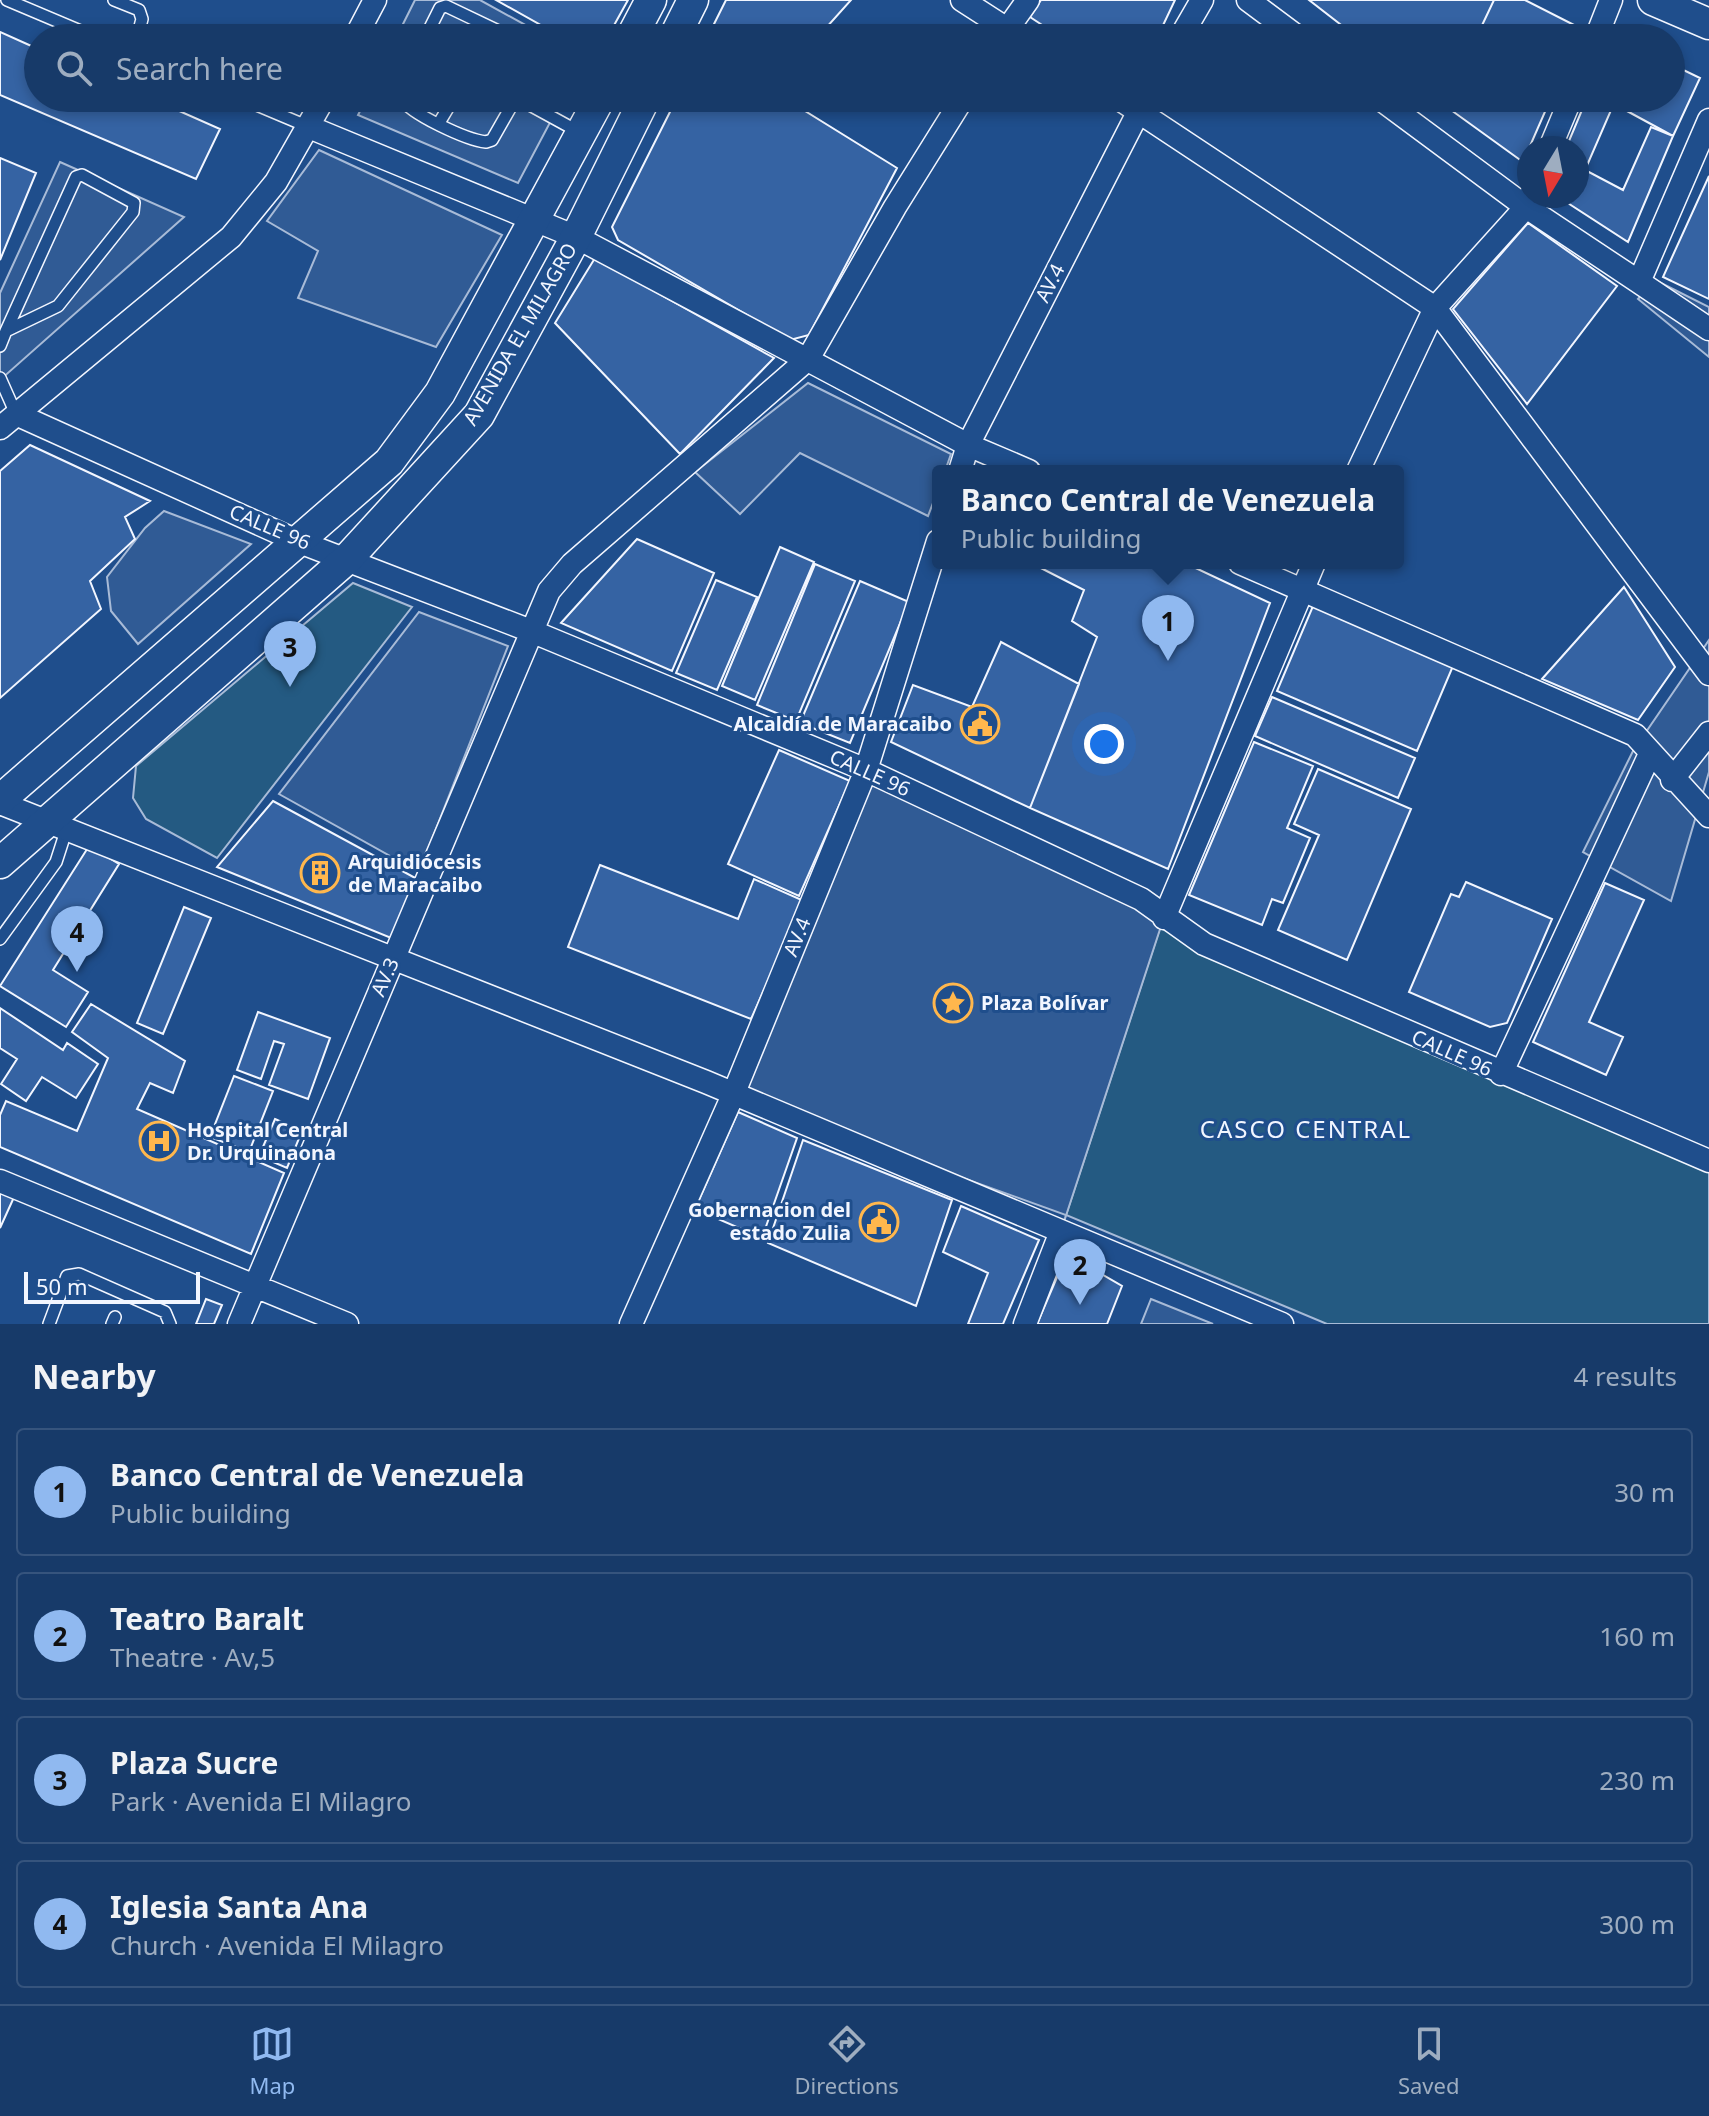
<!DOCTYPE html>
<html lang="en">
<head>
<meta charset="utf-8">
<style>
  body { margin:0; font-family:"Noto Sans",sans-serif; background:#244571; color:#f1f3f6 }
  .compass { position:absolute; left:1517px; top:136px; width:72px; height:72px; border-radius:50%; background:#173a69; box-shadow:0 4px 12px #0003; rotate:190deg }
  .scale { position:absolute; left:24px; bottom:20px; width:176px; box-sizing:border-box; padding-left:8px; border:4px solid #f2f6ff; border-top:0; font-size:22px; line-height:28px; white-space:nowrap; color:#f2f6ff; -webkit-text-stroke:6px #1f4e8c; paint-order:stroke }
  .you { position:absolute; left:1104px; top:744px; width:28px; height:28px; margin:-20px; border:6px solid #fff; border-radius:50%; background:#1a73e8; box-shadow:0 0 0 12px #1a73e833 }
  .badge { display:grid; place-items:center; width:52px; height:52px; border-radius:50%; background:#90b9f0; color:#111; font-size:26px; font-weight:700 }
  .pin { position:absolute; translate:-50% -66px; filter:drop-shadow(0 2px 4px #0008) }
  .pin::after { content:''; position:absolute; top:42px; width:28px; height:24px; background:inherit; clip-path:polygon(0 0,100% 0,50% 100%) }
  .popup { position:absolute; left:932px; top:465px; width:472px; height:104px; box-sizing:border-box; display:grid; place-content:center; border-radius:8px; background:#173a69; filter:drop-shadow(0 2px 6px #0005); font-size:26px; white-space:nowrap; color:#9eadc0 }
  .popup b { font-size:30px; color:#f1f3f6 }
  .popup::after { content:''; position:absolute; left:50%; top:100%; margin-left:-16px; border:16px solid transparent; border-top-color:#173a69 }
  .list { margin:0; padding:0; list-style:none }
  h2 { display:flex; justify-content:space-between; align-items:center; height:104px; margin:0; padding:0 32px; font-size:34px }
  h2 small { font-size:26px; font-weight:400; color:#9eadc0 }
  .list li { display:grid; grid-template-columns:52px 1fr auto; gap:24px; align-items:center; box-sizing:border-box; height:128px; margin:0 16px 16px; padding:0 16px; border:2px solid #36547d; border-radius:8px }
  .list b { display:block; font-size:30px; white-space:nowrap }
  .list p { margin:0; font-size:26px; white-space:nowrap; color:#9eadc0 }
  .list em { font-size:26px; font-style:normal; color:#9eadc0 }
  .icon { flex:none; width:44px; height:44px; fill:none; stroke:currentColor; stroke-width:2; stroke-linecap:round; stroke-linejoin:round }
  .map { position:relative; flex:none; width:1709px; height:1324px; overflow:hidden }
  .search { position:absolute; background:#173a69; box-shadow:0 4px 12px #0003; left:24px; right:24px; top:24px; height:88px; display:flex; align-items:center; gap:20px; box-sizing:border-box; padding:0 28px; border-radius:44px; color:#9eadc0; font-size:30px }
  .sheet { height:680px; background:#173a69 }
  nav { display:flex; justify-content:space-around; align-items:center; box-sizing:border-box; height:112px; border-top:2px solid #36547d; background:#173a69; font-size:22px; color:#9eadc0 }
  nav a { display:grid; justify-items:center; gap:4px }
  nav .on { color:#90b9f0 }
  .map>svg:first-child { display:block }
  .green { fill:#245a82; stroke:#a8bbd7; stroke-width:2 }
  .parking { fill:#305b95; stroke:#a8bbd7; stroke-width:2 }
  .building { fill:#3563a3; stroke:#f2f6ff; stroke-width:2 }
  .lines { fill:none; stroke-linecap:round; stroke-linejoin:round }
  .lane-casing { stroke:#f2f6ff; stroke-width:14 }
  .street-casing { stroke:#f2f6ff; stroke-width:25 }
  .secondary-casing { stroke:#f2f6ff; stroke-width:33 }
  .lane { stroke:#1f4e8c; stroke-width:11 }
  .street { stroke:#1f4e8c; stroke-width:22 }
  .secondary { stroke:#1f4e8c; stroke-width:30 }
  .labels { text-anchor:middle; stroke-width:6; stroke-linejoin:round; paint-order:stroke }
  .street-label { font-size:20px; fill:#f2f6ff; stroke:#1f4e8c }
  .poi-label { font-size:20px; font-weight:bold; fill:#f2f6ff; stroke:#1f4e8c; text-anchor:start }
  .quarter-label { font-size:24px; letter-spacing:2px; fill:#f2f6ff; stroke:#1f4e8c }
</style>
</head>
<body>
<div class="map">
<svg width="1709" height="1324" viewBox="0 0 1709 1324">
  <rect width="100%" height="100%" fill="#1f4e8c"/>
  <path class="green" d="M 353,583 L 412,607 L 217,858 L 146,819 L 133,798 L 136,766 Z
    M 1160,928 L 1709,1160 L 1709,1324 L 1327,1324 L 1066,1215 Z"/>
  <path class="parking" d="M 415,0 L 480,0 L 549,38 L 396,38 Z
    M 367,98 L 563,98 L 518,183 L 358,115 Z
    M 319,150 L 502,235 L 436,347 L 298,298 L 318,251 L 267,221 Z
    M 60,162 L 184,217 L 0,380 L 0,293 Z
    M 1655,280 L 1709,307 L 1709,357 L 1638,299 Z
    M 808,383 L 951,454 L 945,471 L 938,471 L 938,490 L 928,516 L 800,453 L 740,514 L 695,472 Z
    M 164,511 L 251,544 L 138,644 L 111,611 L 107,577 L 145,528 Z
    M 419,612 L 508,646 L 419,872 L 279,794 Z
    M 1709,640 L 1709,772 L 1671,901 L 1583,852 L 1633,751 Z
    M 866,770 L 1166,911 L 1060,1234 L 1066,1215 L 733,1095 Z
    M 1151,1299 L 1213,1324 L 1141,1324 Z"/>
  <path class="building" d="M 496,0 L 628,0 L 607,38 L 564,38 Z
    M 726,0 L 851,0 L 817,38 L 707,38 Z
    M 1041,0 L 1175,0 L 1157,38 L 1062,38 L 1030,17 Z
    M 1309,0 L 1494,0 L 1476,38 L 1358,38 Z
    M 1494,0 L 1525,0 L 1582,29 L 1578,38 L 1476,38 Z
    M 0,32 L 38,49 L 38,98 L 150,98 L 220,129 L 196,179 L 0,95 Z
    M 1671,64 L 1700,78 L 1673,136 L 1603,98 L 1671,98 Z
    M 677,98 L 784,98 L 897,168 L 809,335 L 790,340 L 618,240 L 612,227 Z
    M 1447,98 L 1551,98 L 1523,162 L 1444,105 Z
    M 1587,98 L 1594,98 L 1612,108 L 1585,170 L 1623,190 L 1651,127 L 1673,136 L 1628,242 L 1557,196 L 1577,196 L 1577,148 L 1566,148 Z
    M 0,158 L 36,173 L 0,260 Z
    M 1709,176 L 1709,299 L 1663,277 Z
    M 1528,223 L 1617,286 L 1527,404 L 1453,309 Z
    M 595,258 L 774,358 L 680,454 L 555,323 Z
    M 30,445 L 150,501 L 125,517 L 135,539 L 90,581 L 101,609 L 0,698 L 0,471 Z
    M 637,539 L 714,573 L 672,671 L 561,623 Z
    M 780,547 L 814,562 L 755,700 L 722,686 Z
    M 1031,563 L 1185,563 L 1270,603 L 1168,869 L 1030,808 L 1097,637 L 1072,621 L 1084,590 Z
    M 815,564 L 855,581 L 796,721 L 757,705 Z
    M 716,580 L 757,597 L 717,690 L 676,673 Z
    M 860,581 L 909,602 L 850,743 L 800,723 Z
    M 1624,587 L 1675,667 L 1638,720 L 1542,679 Z
    M 1313,606 L 1453,666 L 1417,751 L 1277,691 Z
    M 1001,642 L 1079,684 L 1030,808 L 891,742 L 913,685 L 972,707 Z
    M 1272,697 L 1415,758 L 1398,798 L 1255,736 Z
    M 1254,742 L 1313,766 L 1287,828 L 1310,838 L 1283,903 L 1272,899 L 1262,925 L 1189,895 Z
    M 779,750 L 850,781 L 799,896 L 728,864 Z
    M 1318,769 L 1411,809 L 1347,960 L 1278,930 L 1319,835 L 1294,824 Z
    M 273,801 L 419,880 L 396,940 L 217,867 Z
    M 89,846 L 119,864 L 53,970 L 88,992 L 66,1027 L 0,986 Z
    M 600,865 L 738,919 L 754,879 L 804,901 L 751,1019 L 568,947 Z
    M 1466,882 L 1552,919 L 1507,1023 L 1490,1027 L 1409,992 L 1451,894 L 1459,897 Z
    M 1605,883 L 1644,900 L 1589,1022 L 1623,1037 L 1606,1075 L 1533,1042 Z
    M 184,907 L 211,918 L 163,1034 L 137,1023 Z
    M 91,1004 L 185,1061 L 173,1093 L 150,1083 L 137,1109 L 284,1173 L 251,1254 L 0,1147 L 0,1115 L 6,1101 L 77,1131 L 108,1058 L 72,1032 Z
    M 0,1008 L 63,1050 L 67,1043 L 98,1064 L 76,1098 L 42,1077 L 26,1101 L 1,1084 L 17,1059 L 0,1048 Z
    M 258,1012 L 330,1038 L 308,1099 L 269,1085 L 284,1044 L 274,1041 L 261,1079 L 237,1070 Z
    M 234,1076 L 273,1091 L 249,1152 L 210,1137 Z
    M 738,1112 L 797,1138 L 762,1238 L 695,1209 Z
    M 275,1119 L 302,1131 L 287,1168 L 259,1156 Z
    M 803,1140 L 952,1200 L 916,1306 L 768,1243 Z
    M 0,1189 L 15,1195 L 0,1228 Z
    M 961,1206 L 1039,1240 L 1003,1324 L 968,1324 L 988,1273 L 943,1252 Z
    M 1067,1254 L 1122,1286 L 1107,1324 L 1037,1324 Z
    M 206,1299 L 222,1305 L 214,1324 L 196,1324 Z"/>
  <g class="lines">
    <g class="lane-casing">
      <path id="lane" d="M 7,0 L 97,38
        M 114,0 L 139,10 L 142,19 L 137,38
        M 425,38 L 440,8 L 446,6 L 513,38
        M 240,98 L 309,127
        M 401,98 C 410,114 467,140 486,142 L 492,140 L 516,98
        M 517,98 L 581,133
        M 439,123 L 454,98
        M 0,346 L 6,331 L 76,177 L 82,175 L 134,203 L 133,212 L 58,306 L 6,331
        M 0,378 L 16,414
        M 0,939 L 56,862 L 67,828
        M 49,1324 L 67,1276 L 79,1274 L 165,1312 L 170,1324
        M 112,1324 L 115,1317"/>
    </g>
    <g class="street-casing">
      <path id="street" d="M 962,0 L 1021,38
        M 1248,0 L 1299,38
        M 355,38 L 375,0
        M 1001,38 L 1028,0
        M 1180,38 L 1202,0
        M 1596,38 L 1611,0
        M 1118,98 L 1435,308 L 1709,674
        M 1379,98 L 1526,207 L 1639,282
        M 1709,120 L 1639,282 L 1709,329
        M 309,127 L 576,237 L 968,445 L 1029,471
        M 1550,148 L 1571,98
        M 16,414 L 297,541 L 531,631 L 866,770 L 1141,899 L 1204,944 L 1709,1161
        M 0,428 L 231,237 L 276,182 L 324,98
        M 960,471 L 968,445 L 1145,99
        M 1358,471 L 1435,308 L 1526,207 L 1530,196
        M 1240,563 L 1635,735 L 1709,816
        M 1672,780 L 1709,733
        M 0,803 L 706,1082 L 1282,1324
        M 1164,918 L 1314,563
        M 1501,1074 L 1650,754
        M 0,1181 L 347,1324
        M 239,1324 L 549,591 L 572,564 L 808,359 L 895,207 L 963,98
        M 631,1324 L 733,1095 L 866,770 L 938,541
        M 1025,1324 L 1060,1234"/>
    </g>
    <g class="secondary-casing">
      <path id="secondary" d="M 1653,0 L 1709,24
        M 631,38 L 651,0
        M 674,38 L 693,0
        M 0,800 L 389,462 L 440,393 L 600,98
        M 0,863 L 348,558 L 479,415 L 576,237 L 645,98"/>
    </g>
    <use href="#lane" class="lane"/>
    <use href="#street" class="street"/>
    <use href="#secondary" class="secondary"/>
  </g>
  <defs>
    <g id="civic-ring" transform="scale(2)"><circle r="9.5" fill="#1f4e8c" stroke="#ffb74d" stroke-width="1.5"/><path d="M-.6-6.5H3V-4.5H.6V-3L4-1V1h2V6H-6V1h2V-1L-.6-3ZM-1.2 2.5V6h2.4V2.5Z" fill="#ffb74d"/></g>
    <g id="building-ring" transform="scale(2)"><circle r="9.5" fill="#1f4e8c" stroke="#ffb74d" stroke-width="1.5"/><path d="M-4-6H4V6H1V3H-1V6H-4ZM-2.5-4.3h1.7v1.8h-1.7ZM.8-4.3h1.7v1.8H.8ZM-2.5-1h1.7V.8h-1.7ZM.8-1h1.7V.8H.8Z" fill="#ffb74d"/></g>
    <g id="sight-ring" transform="scale(2)"><circle r="9.5" fill="#1f4e8c" stroke="#ffb74d" stroke-width="1.5"/><path d="M0-6L1.8-2.2L6-1.7L2.9 1.2L3.7 5.4L0 3.3L-3.7 5.4L-2.9 1.2L-6-1.7L-1.8-2.2Z" fill="#ffb74d"/></g>
    <g id="hospital-ring" transform="scale(2)"><circle r="9.5" fill="#1f4e8c" stroke="#ffb74d" stroke-width="1.5"/><path d="M-5-5h3v3.5h4V-5h3V5h-3V1.5h-4V5h-3Z" fill="#ffb74d"/></g>
  </defs>
  <g fill-rule="evenodd">
    <use href="#civic-ring" x="980" y="724"/>
    <use href="#building-ring" x="320" y="873"/>
    <use href="#sight-ring" x="953" y="1003"/>
    <use href="#hospital-ring" x="159" y="1141"/>
    <use href="#civic-ring" x="879" y="1222"/>
  </g>
  <g class="labels">
    <g class="street-label">
      <text transform="translate(1050 283) rotate(-63)" y="7">AV.4</text>
      <text transform="translate(520 334) rotate(-60)" y="7">AVENIDA EL MILAGRO</text>
      <text transform="translate(270 527) rotate(23)" y="7">CALLE 96</text>
      <text transform="translate(870 773) rotate(24)" y="7">CALLE 96</text>
      <text transform="translate(797 937) rotate(-68)" y="7">AV.4</text>
      <text transform="translate(385 977) rotate(-66)" y="7">AV.3</text>
      <text transform="translate(1452 1053) rotate(24)" y="7">CALLE 96</text>
    </g>
    <g class="poi-label">
      <text x="952" y="731" text-anchor="end">Alcaldía de Maracaibo</text>
      <text x="348" y="869">Arquidiócesis<tspan x="348" dy="23">de Maracaibo</tspan></text>
      <text x="981" y="1010">Plaza Bolívar</text>
      <text x="187" y="1137">Hospital Central<tspan x="187" dy="23">Dr. Urquinaona</tspan></text>
      <text x="851" y="1217" text-anchor="end">Gobernacion del<tspan x="851" dy="23">estado Zulia</tspan></text>
    </g>
    <g class="quarter-label">
      <text x="1306" y="1138">CASCO CENTRAL</text>
    </g>
  </g>
</svg>
<svg class="compass" viewBox="-18 -18 36 36"><path d="M0-13l5 13h-10z" fill="#e53935"/><path d="M0 13l5-13h-10z" fill="#9eadc0"/></svg>
<div class="scale">50 m</div>
<div class="you"></div>
<div class="pin badge" style="left:1168px;top:661px">1</div>
<div class="popup"><b>Banco Central de Venezuela</b>Public building</div>
<div class="pin badge" style="left:1080px;top:1305px">2</div>
<div class="pin badge" style="left:290px;top:687px">3</div>
<div class="pin badge" style="left:77px;top:972px">4</div>
<div class="search"><svg class="icon" aria-label="search" viewBox="0 0 24 24"><circle cx="10" cy="10" r="6"/><path d="M15 15l6 6"/></svg>Search here</div>
</div>
<section class="sheet">
<h2>Nearby<small>4 results</small></h2>
<ul class="list">
<li><span class="badge">1</span><div><b>Banco Central de Venezuela</b><p>Public building</p></div><em>30 m</em></li>
<li><span class="badge">2</span><div><b>Teatro Baralt</b><p>Theatre · Av,5</p></div><em>160 m</em></li>
<li><span class="badge">3</span><div><b>Plaza Sucre</b><p>Park · Avenida El Milagro</p></div><em>230 m</em></li>
<li><span class="badge">4</span><div><b>Iglesia Santa Ana</b><p>Church · Avenida El Milagro</p></div><em>300 m</em></li>
</ul>
</section>
<nav>
<a class="on"><svg class="icon" aria-label="map" viewBox="0 0 24 24"><path d="M3 6l6-2 6 2 6-2v14l-6 2-6-2-6 2zM9 4v14M15 6v14"/></svg>Map</a>
<a><svg class="icon" aria-label="directions" viewBox="0 0 24 24"><path d="M12 3l9 9-9 9-9-9zM9 14v-3h6M13 9l2 2-2 2"/></svg>Directions</a>
<a><svg class="icon" aria-label="saved" viewBox="0 0 24 24"><path d="M7 4h10v16l-5-4-5 4z"/></svg>Saved</a>
</nav>
</body>
</html>
